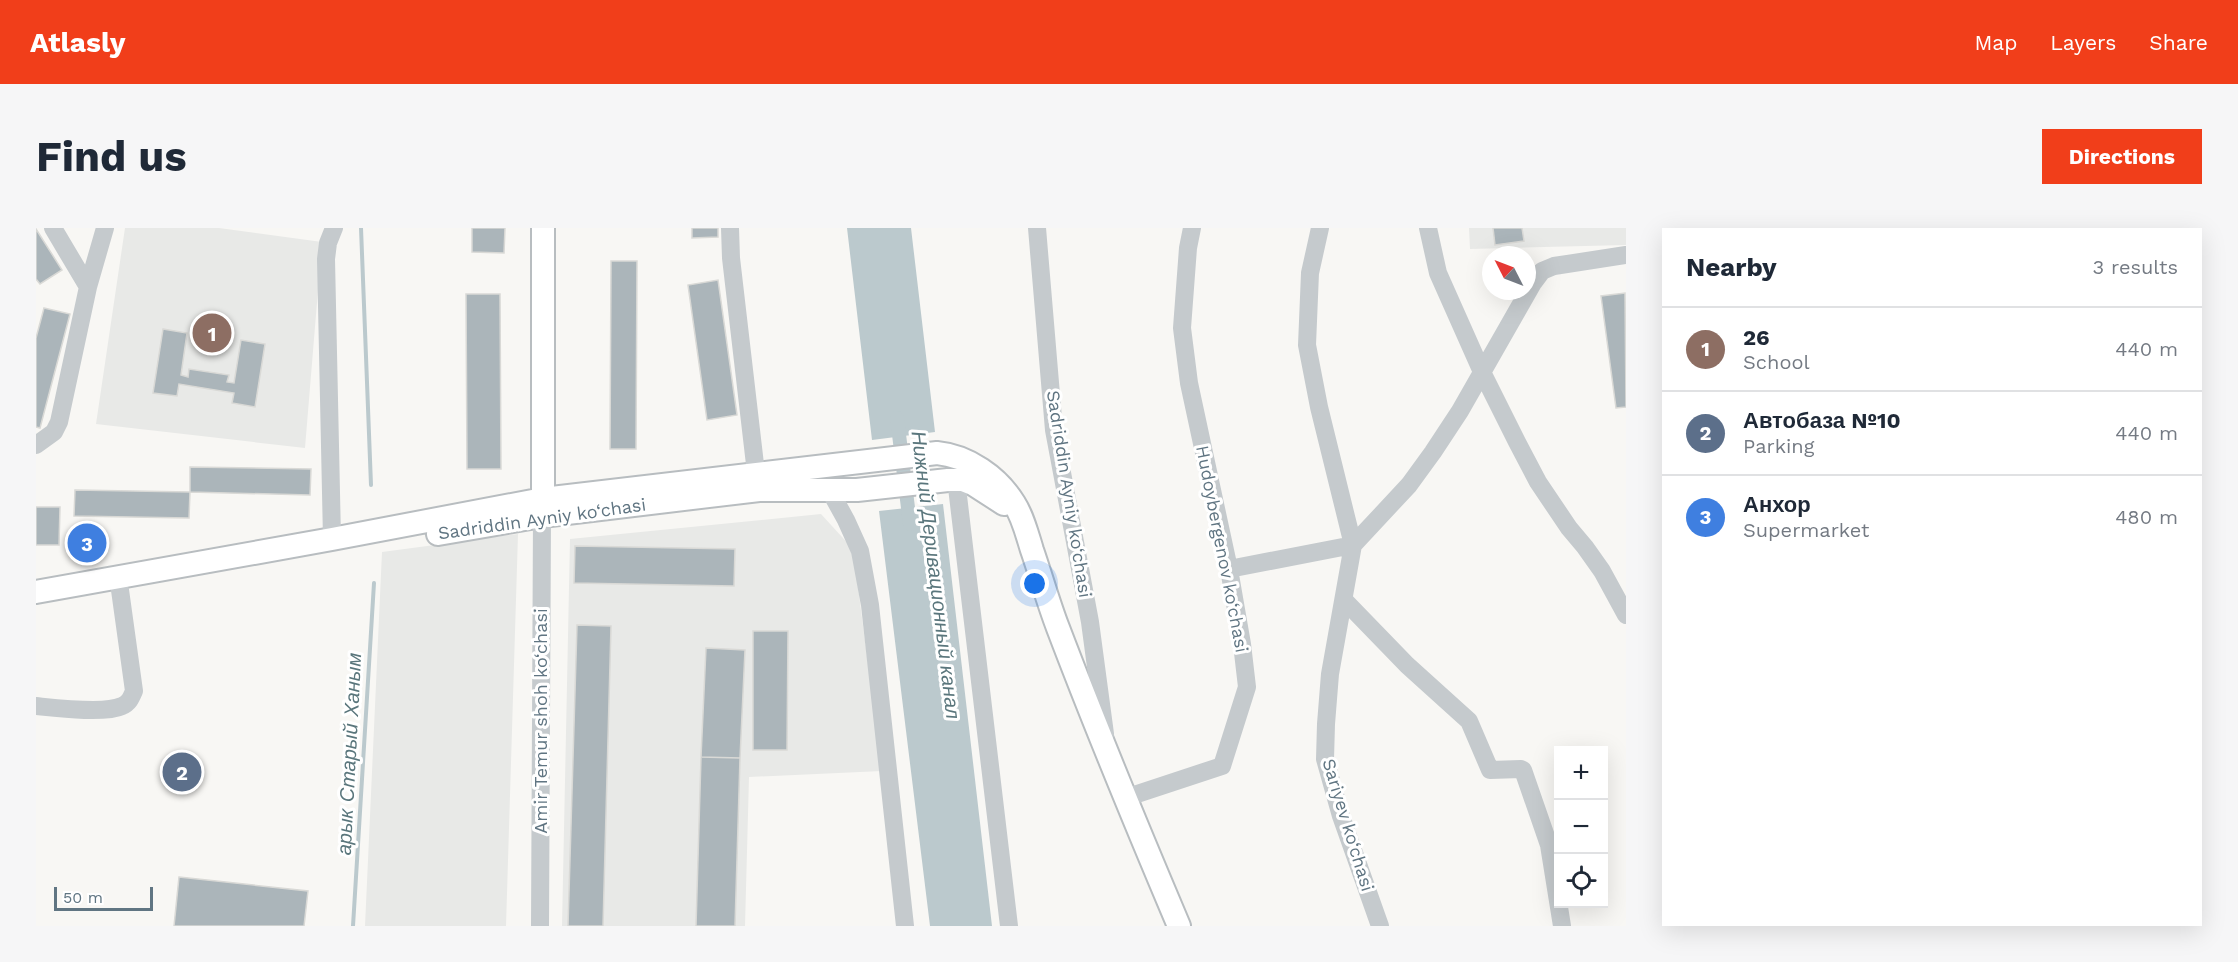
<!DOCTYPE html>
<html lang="en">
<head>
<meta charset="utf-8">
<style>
  body { margin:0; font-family:"Work Sans",sans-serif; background:#f6f6f7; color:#1f2937 }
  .controls { position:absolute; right:18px; bottom:18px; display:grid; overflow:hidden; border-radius:0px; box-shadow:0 6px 24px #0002 }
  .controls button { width:54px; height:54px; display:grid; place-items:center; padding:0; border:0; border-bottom:2px solid #e0e1e3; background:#fff; color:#1f2937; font:30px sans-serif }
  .compass { position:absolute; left:1446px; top:18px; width:54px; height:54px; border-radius:50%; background:#fff; box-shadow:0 6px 24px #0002; rotate:312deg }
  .scale { position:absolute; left:18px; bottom:15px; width:99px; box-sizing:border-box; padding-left:6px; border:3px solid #607582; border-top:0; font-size:16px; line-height:21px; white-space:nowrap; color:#607582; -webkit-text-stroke:4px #fff; paint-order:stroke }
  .you { position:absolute; left:999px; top:356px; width:21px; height:21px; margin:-15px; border:4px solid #fff; border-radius:50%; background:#1a73e8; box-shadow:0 0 0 9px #1a73e833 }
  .badge { display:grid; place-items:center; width:39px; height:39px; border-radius:50%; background:#f13e1a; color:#fff; font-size:20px; font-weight:700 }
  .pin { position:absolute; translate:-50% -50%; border:3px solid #fff; box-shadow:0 2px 6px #0006 }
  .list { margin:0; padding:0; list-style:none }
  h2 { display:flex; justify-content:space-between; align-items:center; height:78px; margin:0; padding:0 24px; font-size:26px }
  h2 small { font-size:20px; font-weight:400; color:#747a83 }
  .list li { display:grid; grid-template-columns:39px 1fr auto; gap:18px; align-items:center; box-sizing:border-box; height:84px; padding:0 24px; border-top:2px solid #e0e1e3 }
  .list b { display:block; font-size:22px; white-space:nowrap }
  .list p { margin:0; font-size:20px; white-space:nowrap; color:#747a83 }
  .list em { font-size:20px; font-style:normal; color:#747a83 }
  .icon { flex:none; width:33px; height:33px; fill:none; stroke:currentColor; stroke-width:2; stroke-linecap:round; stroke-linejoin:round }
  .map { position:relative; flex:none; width:1590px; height:698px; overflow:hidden; border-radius:0px }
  header { display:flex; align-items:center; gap:36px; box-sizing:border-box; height:84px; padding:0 30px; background:#f13e1a; color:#fff }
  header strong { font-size:28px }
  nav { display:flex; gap:33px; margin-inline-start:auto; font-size:21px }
  .intro { display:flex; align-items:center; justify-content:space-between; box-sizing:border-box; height:144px; padding:0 36px }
  h1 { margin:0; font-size:42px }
  .button { padding:15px 27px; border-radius:0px; background:#f13e1a; color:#fff; font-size:21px; font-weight:700 }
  main { display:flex; gap:36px; padding:0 36px }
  aside { flex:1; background:#fff; border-radius:0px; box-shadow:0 6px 24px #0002 }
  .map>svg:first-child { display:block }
  .built { fill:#e8e9e7 }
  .water { fill:#bbc9cd }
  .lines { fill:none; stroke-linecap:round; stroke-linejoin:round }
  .stream { stroke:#bbc9cd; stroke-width:4 }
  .canal { stroke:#bbc9cd; stroke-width:14 }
  .building { fill:#abb5ba; stroke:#d9d9d6; stroke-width:1.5 }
  .major-casing { stroke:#b8bdc0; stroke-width:26 }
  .minor { stroke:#c5cacd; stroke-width:18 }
  .major { stroke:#fff; stroke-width:22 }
  .labels { text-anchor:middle; stroke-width:6; stroke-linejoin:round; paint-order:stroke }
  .street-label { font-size:18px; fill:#607582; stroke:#fff }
  .water-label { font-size:20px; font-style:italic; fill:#5a767c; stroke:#fff }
</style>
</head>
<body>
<header>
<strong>Atlasly</strong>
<nav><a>Map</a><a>Layers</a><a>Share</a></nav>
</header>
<div class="intro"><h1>Find us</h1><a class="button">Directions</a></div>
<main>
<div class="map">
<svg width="1590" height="698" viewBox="0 0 1590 698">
  <rect width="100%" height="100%" fill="#f8f7f4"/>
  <path class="built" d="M 89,0 L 183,0 L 286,14 L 269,220 L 60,196 Z
    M 1433,0 L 1590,0 L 1590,17 L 1434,21 Z
    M 785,286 L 817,321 L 846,543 L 713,549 L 709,698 L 526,698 L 534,311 Z
    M 482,306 L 470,698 L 329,698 L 346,324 Z"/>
  <path class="water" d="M 811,0 L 875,0 L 899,204 L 836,212 Z
    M 907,276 L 956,698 L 894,698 L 843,283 Z"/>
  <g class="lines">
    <path class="stream" d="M 325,0 L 335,257
      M 317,698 L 338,355"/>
    <path class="canal" d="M 861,190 L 874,296"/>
  </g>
  <path class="building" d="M 436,0 L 469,0 L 468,25 L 436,24 Z
    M 656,0 L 682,0 L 682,9 L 656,10 Z
    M 1457,0 L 1486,0 L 1488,13 L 1459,17 Z
    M 0,1 L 26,42 L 4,56 L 0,51 Z
    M 575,33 L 601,33 L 600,221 L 574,221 Z
    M 682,52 L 701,187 L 671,192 L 652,57 Z
    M 1589,65 L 1590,179 L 1580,180 L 1565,68 Z
    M 430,66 L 464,66 L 465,241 L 431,241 Z
    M 8,80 L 34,86 L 4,200 L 0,199 L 0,110 Z
    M 127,101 L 151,105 L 145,147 L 152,149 L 153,141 L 193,147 L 191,154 L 198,155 L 205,112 L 229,116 L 219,179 L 196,175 L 198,165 L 143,156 L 141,168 L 117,165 Z
    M 154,239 L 275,241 L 274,267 L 154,264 Z
    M 39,262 L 154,264 L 153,290 L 38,288 Z
    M 0,279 L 24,279 L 23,317 L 0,317 Z
    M 539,318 L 699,321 L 698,358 L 538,355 Z
    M 541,397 L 575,398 L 567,698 L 532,698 Z
    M 717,403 L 752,403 L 751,522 L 717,522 Z
    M 670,420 L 709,422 L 704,530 L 665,529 Z
    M 665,529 L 704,530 L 699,698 L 660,698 Z
    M 143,649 L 272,663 L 268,698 L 138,698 Z"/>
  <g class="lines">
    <g class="major-casing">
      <path id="major" d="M 507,283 L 507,0
        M 402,306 L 506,288 L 723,262 L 821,262 L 912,252 L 927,252 L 937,256 L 968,276
        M 0,364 L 296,311 L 507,271 L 901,225 C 932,228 962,249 978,275 C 987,289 991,306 996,322 C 1005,348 1012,374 1022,400 C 1060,500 1101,599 1143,698"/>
    </g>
    <path class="minor" d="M 694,0 L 695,30 L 720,245
      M 1001,0 L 1018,202 L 1054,394 L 1069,506
      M 1284,0 L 1274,45 L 1271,117 L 1283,179 L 1317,317 L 1294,446 L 1290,496 L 1289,531 L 1305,588 L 1344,698
      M 1392,0 L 1402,45 L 1446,144 L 1481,214 L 1502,254 L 1533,300 L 1549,319 L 1566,343 L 1590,387
      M 52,59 L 69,0
      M 0,217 L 18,204 L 23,194 L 52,59 L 17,0
      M 920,251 L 973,698
      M 794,263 L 810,292 L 824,323 L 834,377 L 869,698
      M 296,311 L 290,31 L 292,15 L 298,0
      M 1193,341 L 1317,317 L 1373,257 L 1397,224 L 1424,183 L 1497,55 L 1506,43 L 1518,38 L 1590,27
      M 1308,372 L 1371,437 L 1433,493 L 1454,542 L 1485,541 L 1487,542 L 1513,617 L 1526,698
      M 0,478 C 20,480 69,486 86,478 C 93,475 95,470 98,463 L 84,362
      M 1089,570 L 1186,538 L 1211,459 L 1206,416 L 1193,341 L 1153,155 L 1146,100 L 1152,20 L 1156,0
      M 504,698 L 506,288"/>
    <use href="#major" class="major"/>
  </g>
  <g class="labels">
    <g class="street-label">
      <text transform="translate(1033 266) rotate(81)" y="6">Sadriddin Ayniy ko‘chasi</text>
      <text transform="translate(506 291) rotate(-8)" y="6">Sadriddin Ayniy ko‘chasi</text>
      <text transform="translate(1186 321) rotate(79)" y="6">Hudoybergenov ko‘chasi</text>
      <text transform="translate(505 493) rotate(-90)" y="6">Amir Temur shoh ko‘chasi</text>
      <text transform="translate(1312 597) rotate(73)" y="6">Sariyev ko‘chasi</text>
    </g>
    <g class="water-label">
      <text transform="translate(900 347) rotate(83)" y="7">Нижний Деривационный канал</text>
      <text transform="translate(313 526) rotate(-87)" y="7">арык Старый Ханым</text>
    </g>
  </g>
</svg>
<div class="controls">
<button>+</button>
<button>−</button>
<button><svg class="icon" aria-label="locate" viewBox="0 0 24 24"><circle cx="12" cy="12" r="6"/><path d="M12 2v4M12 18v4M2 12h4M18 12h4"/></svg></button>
</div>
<svg class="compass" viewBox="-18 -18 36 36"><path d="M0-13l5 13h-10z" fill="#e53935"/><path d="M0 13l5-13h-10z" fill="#747a83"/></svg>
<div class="scale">50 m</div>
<div class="you"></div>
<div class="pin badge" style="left:176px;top:105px;background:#8d6e63">1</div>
<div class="pin badge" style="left:146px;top:544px;background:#5c6f8a">2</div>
<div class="pin badge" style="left:51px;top:315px;background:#3f7fe0">3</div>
</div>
<aside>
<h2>Nearby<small>3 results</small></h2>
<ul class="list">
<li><span class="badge" style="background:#8d6e63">1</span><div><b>26</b><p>School</p></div><em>440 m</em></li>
<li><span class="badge" style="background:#5c6f8a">2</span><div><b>Автобаза №10</b><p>Parking</p></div><em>440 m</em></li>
<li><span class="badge" style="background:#3f7fe0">3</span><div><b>Анхор</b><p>Supermarket</p></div><em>480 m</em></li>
</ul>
</aside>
</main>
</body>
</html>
